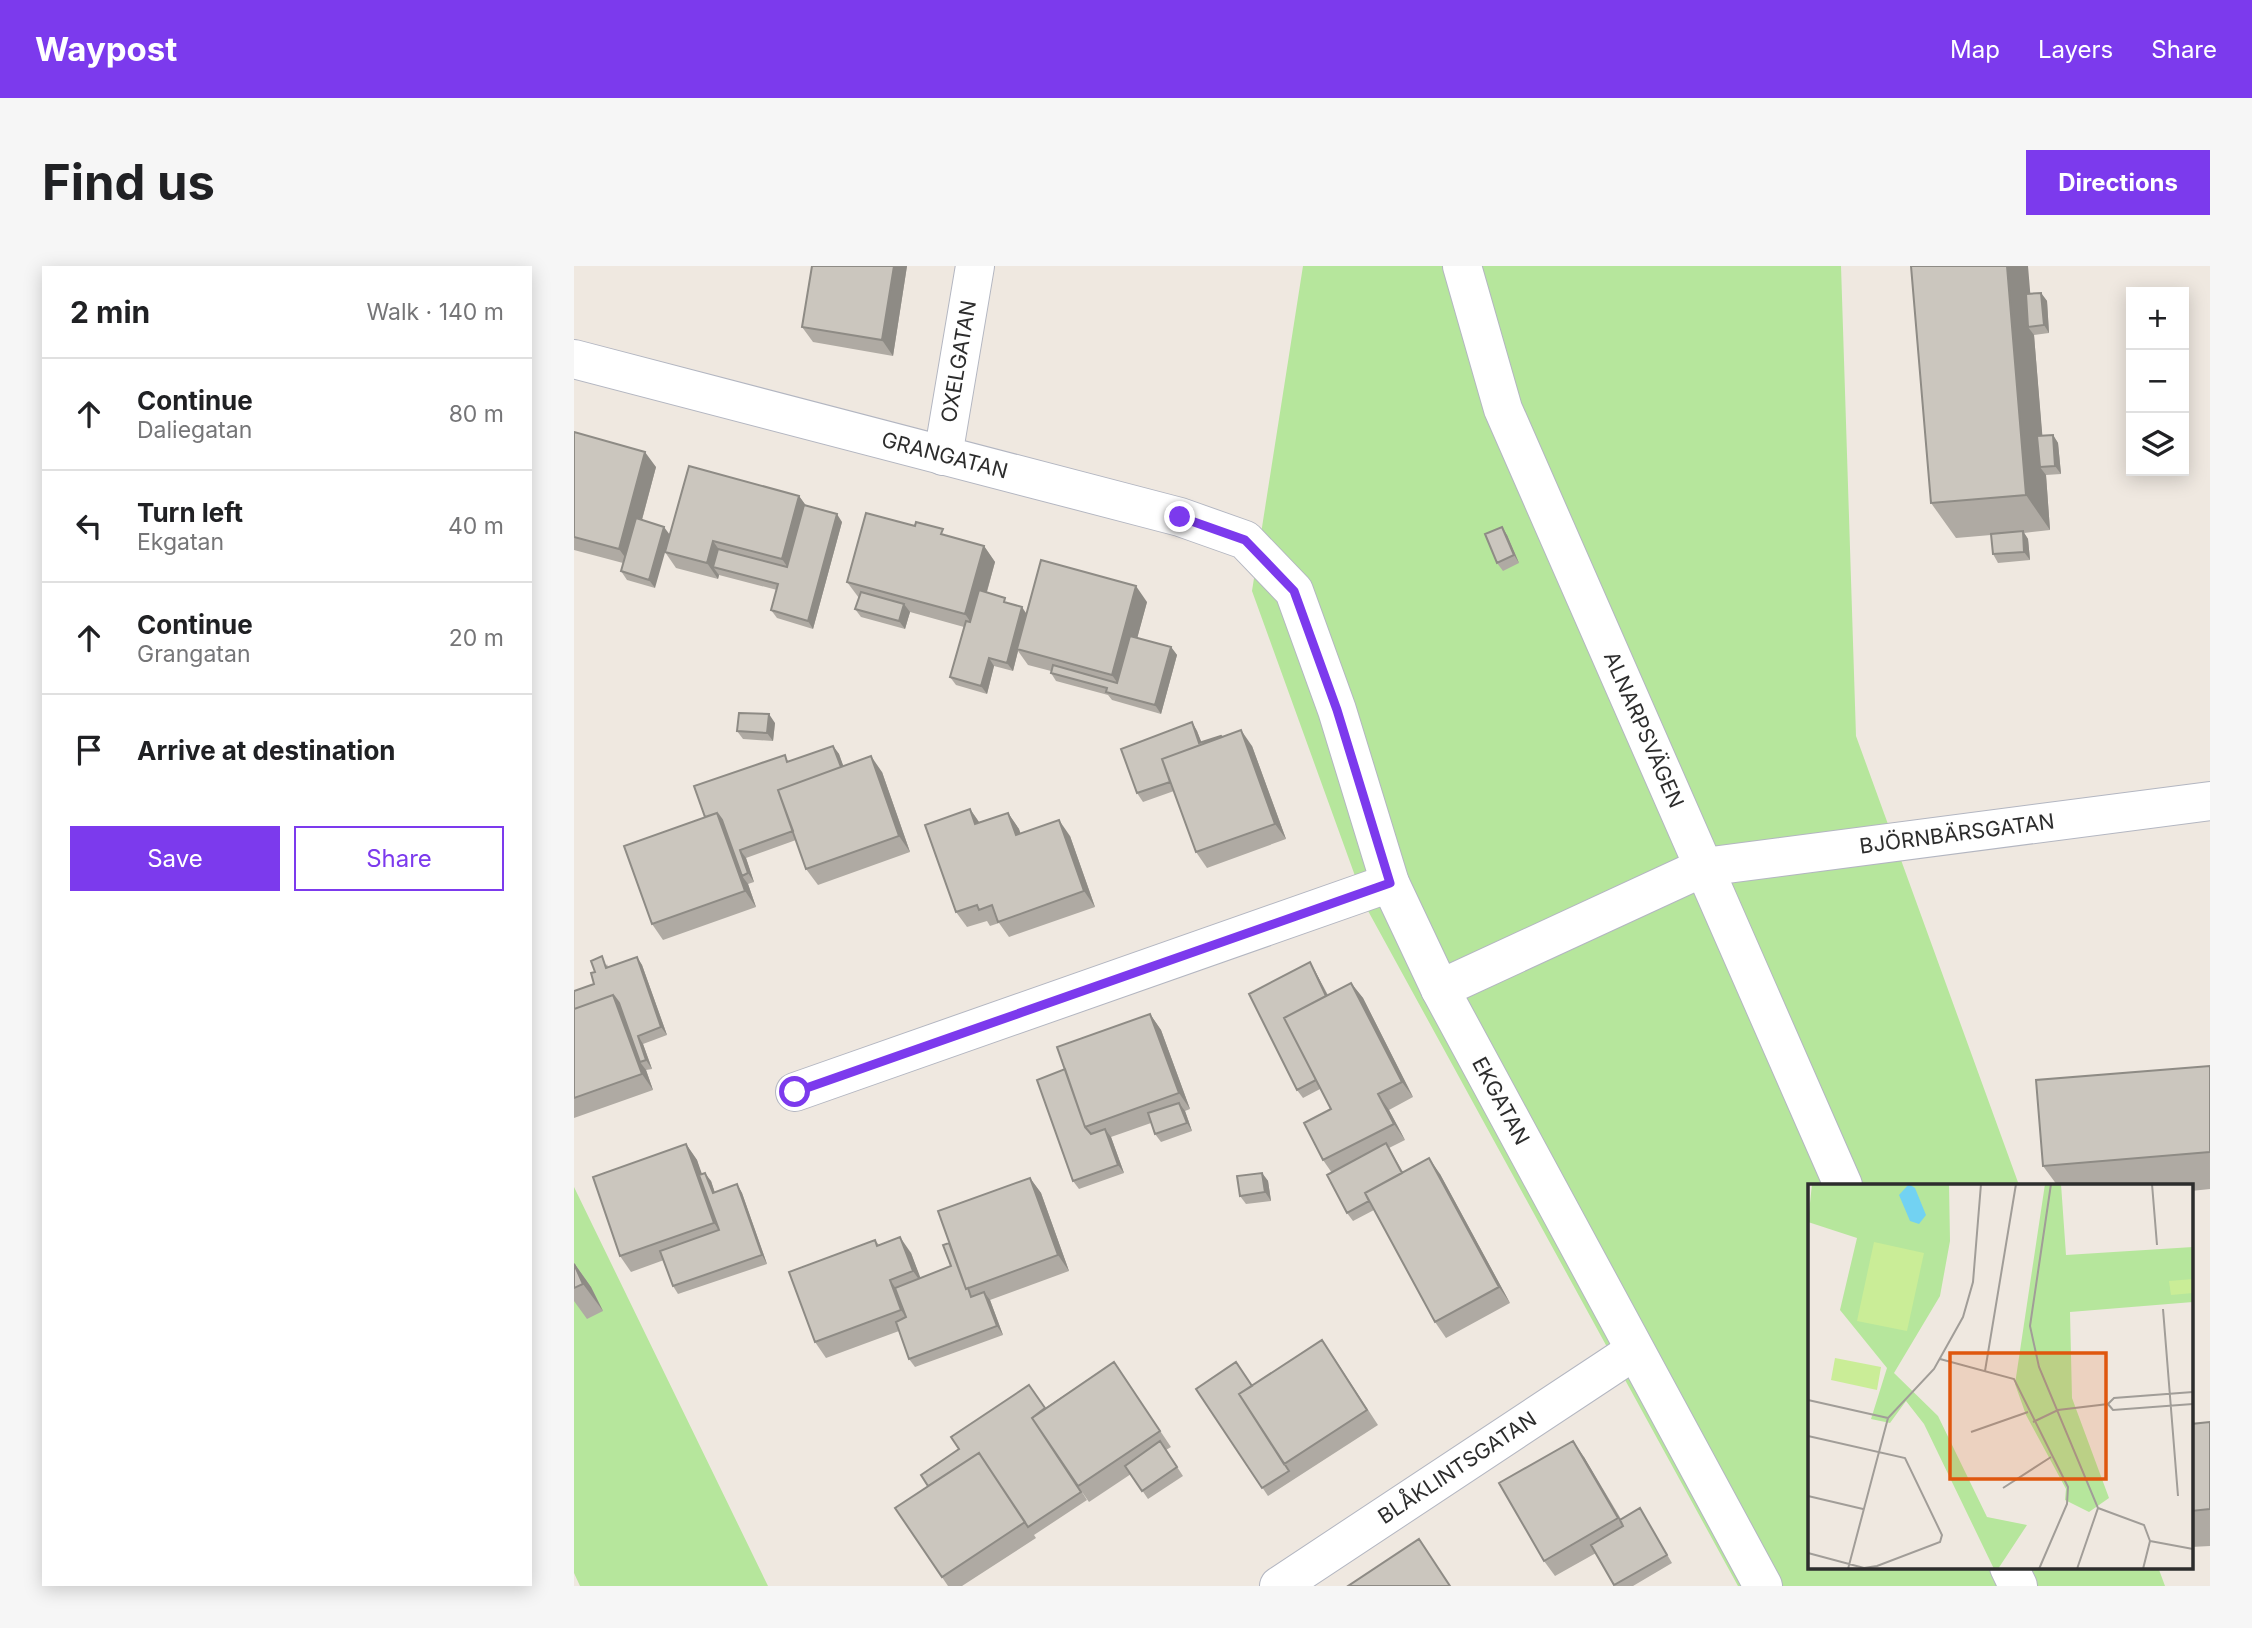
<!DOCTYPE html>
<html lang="en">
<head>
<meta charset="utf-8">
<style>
  body { margin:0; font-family:Inter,sans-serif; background:#f6f6f6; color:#202124 }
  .controls { position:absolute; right:21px; top:21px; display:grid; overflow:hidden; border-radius:0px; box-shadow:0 4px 18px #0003 }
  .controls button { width:63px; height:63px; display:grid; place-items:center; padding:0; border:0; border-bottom:2px solid #e0e0e0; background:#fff; color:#202124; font:35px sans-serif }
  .stop { position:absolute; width:21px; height:21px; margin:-16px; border:5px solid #7c3aed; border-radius:50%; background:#fff }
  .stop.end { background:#7c3aed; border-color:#fff; box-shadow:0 2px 7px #0008 }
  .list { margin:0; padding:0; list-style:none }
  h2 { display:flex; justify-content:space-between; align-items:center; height:91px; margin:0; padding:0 28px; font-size:30px }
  h2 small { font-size:23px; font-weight:400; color:#757577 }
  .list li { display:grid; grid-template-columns:46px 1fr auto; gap:21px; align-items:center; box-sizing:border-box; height:112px; padding:0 28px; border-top:2px solid #e0e0e0 }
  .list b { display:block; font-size:26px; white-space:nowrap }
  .list p { margin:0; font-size:23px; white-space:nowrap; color:#757577 }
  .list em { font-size:23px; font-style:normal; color:#757577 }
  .actions { display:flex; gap:14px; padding:21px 28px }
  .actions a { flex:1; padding:16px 0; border:2px solid #7c3aed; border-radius:0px; text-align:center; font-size:24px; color:#7c3aed }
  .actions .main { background:#7c3aed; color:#fff }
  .icon { flex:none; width:38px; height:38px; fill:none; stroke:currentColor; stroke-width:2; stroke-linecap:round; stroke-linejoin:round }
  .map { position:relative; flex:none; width:1636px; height:1320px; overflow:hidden; border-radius:0px }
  header { display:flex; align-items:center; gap:42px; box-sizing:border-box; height:98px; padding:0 35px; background:#7c3aed; color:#fff }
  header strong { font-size:33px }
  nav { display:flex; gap:38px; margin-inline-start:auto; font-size:24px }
  .intro { display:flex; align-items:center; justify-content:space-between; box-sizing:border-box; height:168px; padding:0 42px }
  h1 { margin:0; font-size:49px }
  .button { padding:18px 32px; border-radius:0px; background:#7c3aed; color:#fff; font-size:24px; font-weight:700 }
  main { display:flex; gap:42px; padding:0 42px }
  aside { flex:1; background:#fff; border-radius:0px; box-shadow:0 4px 18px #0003 }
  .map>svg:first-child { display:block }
  .green { fill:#b6e69c }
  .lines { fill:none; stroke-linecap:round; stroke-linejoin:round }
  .minor-casing { stroke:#b3b6c1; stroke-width:40 }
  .minor { stroke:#fff; stroke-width:38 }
  .wall { fill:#afaaa3 }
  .shaded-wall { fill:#8e8b85 }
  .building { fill:#cbc6be; stroke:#8e8b85; stroke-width:2 }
  .route { stroke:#7c3aed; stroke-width:9 }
  .labels { text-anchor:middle; stroke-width:6; stroke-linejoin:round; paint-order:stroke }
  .street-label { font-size:21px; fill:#2d2d2d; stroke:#fff }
  .inset-road { fill:none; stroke:#a19d98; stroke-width:2 }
  .view { fill:#df570e; fill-opacity:0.15; stroke:#df570e; stroke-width:3.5 }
  .inset-edge { fill:none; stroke:#2d2d2d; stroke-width:3.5 }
</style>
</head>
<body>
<header>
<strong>Waypost</strong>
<nav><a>Map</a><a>Layers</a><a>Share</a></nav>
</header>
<div class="intro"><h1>Find us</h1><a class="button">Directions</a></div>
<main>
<aside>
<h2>2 min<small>Walk · 140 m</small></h2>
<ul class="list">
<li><svg class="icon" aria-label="ahead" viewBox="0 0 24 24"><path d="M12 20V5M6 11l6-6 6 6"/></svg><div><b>Continue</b><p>Daliegatan</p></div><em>80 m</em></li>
<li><svg class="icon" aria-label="left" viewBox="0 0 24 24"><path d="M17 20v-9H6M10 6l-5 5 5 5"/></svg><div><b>Turn left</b><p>Ekgatan</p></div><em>40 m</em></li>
<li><svg class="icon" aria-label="ahead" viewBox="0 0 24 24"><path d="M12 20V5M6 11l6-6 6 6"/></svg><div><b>Continue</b><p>Grangatan</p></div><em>20 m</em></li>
<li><svg class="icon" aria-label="arrive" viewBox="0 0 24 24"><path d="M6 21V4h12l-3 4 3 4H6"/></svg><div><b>Arrive at destination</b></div></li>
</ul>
<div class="actions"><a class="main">Save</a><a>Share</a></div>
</aside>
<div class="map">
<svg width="1636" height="1320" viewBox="0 0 1636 1320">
  <rect width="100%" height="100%" fill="#efe8e0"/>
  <path class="green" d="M 729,0 L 1267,0 L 1282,470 L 1445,919 L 1235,919 L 1235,1301 L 1584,1301 L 1591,1320 L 1164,1320 L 793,643 L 678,325 Z
    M 0,921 L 194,1320 L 6,1320 L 0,1307 Z"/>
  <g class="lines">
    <g class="minor-casing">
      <g id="minor">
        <path id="s1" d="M 888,0 L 929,143 L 1269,919"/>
        <path id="s2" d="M 0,93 L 606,251 L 671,274 L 720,325 L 763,444 L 816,617 L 866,723 L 1189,1320"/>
        <path id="s3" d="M 369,190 L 401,0"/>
        <path id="s4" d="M 866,723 L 1130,601 L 1636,535"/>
        <path d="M 221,826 L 816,617"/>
        <path d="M 1435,1301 L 1444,1320"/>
        <path id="s5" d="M 705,1320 L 1060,1085"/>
      </g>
    </g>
    <use href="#minor" class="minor"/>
  </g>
  <path class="wall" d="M 238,0 L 333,0 L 319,90 L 239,76 L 228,61 Z
    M 1457,27 L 1467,27 L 1473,35 L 1475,67 L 1460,69 L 1468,169 L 1479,169 L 1484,177 L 1487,208 L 1472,209 L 1476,264 L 1450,267 L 1454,273 L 1456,294 L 1424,297 L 1419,288 L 1417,269 L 1382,272 L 1357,237 Z
    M 0,166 L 82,201 L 68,254 L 81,322 L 53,314 L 47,305 L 49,297 L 0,284 Z
    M 225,230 L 232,240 L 268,256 L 239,363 L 203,352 L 197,344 L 203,324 L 145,309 L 144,313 L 102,302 L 91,286 Z
    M 933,269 L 945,297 L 929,305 L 923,297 Z
    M 374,270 L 410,280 L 421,296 L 413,326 L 452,348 L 573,336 L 563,372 L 597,381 L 603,389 L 587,448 L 538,434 L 534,429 L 482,415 L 477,407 L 477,405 L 454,399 L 444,385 L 439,405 L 420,400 L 413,428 L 382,419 L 376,411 L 390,361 L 336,346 L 331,363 L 287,351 L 281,343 L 285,332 L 273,316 Z
    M 618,456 L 623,465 L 627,476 L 648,471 L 678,480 L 712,573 L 633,602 L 622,586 L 600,525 L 569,536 L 563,527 Z
    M 201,457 L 199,475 L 169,473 L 163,465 Z
    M 259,480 L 265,488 L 269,500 L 308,506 L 336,586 L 244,619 L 232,603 L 222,574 L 172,592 L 180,616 L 174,618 L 182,641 L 89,674 L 78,658 L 131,551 L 215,495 Z
    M 396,543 L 405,556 L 434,547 L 445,563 L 446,568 L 496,570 L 521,641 L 435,671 L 425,657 L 416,660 L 413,655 L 393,661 L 382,646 Z
    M 63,691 L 68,699 L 93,769 L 69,778 L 78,803 L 72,804 L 79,824 L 0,852 L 0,725 L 20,718 L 33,698 L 34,701 Z
    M 736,696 L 741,705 L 754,729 L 777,717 L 789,732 L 839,831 L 815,844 L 831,874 L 815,882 L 829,906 L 866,908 L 936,1037 L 872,1072 L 861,1056 L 800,944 L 779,955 L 773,947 L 758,907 L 749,894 L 757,843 L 746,823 L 729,832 L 723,824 Z
    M 576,748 L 587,764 L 616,843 L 611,845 L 618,865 L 587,876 L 581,868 L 577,857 L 537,871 L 550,907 L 505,923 L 499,915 L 491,803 Z
    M 1636,800 L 1636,923 L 1617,925 L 1617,919 L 1483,919 L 1469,900 Z
    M 112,878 L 123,894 L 127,908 L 137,915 L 141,927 L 163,918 L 168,927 L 193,998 L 104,1028 L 99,1020 L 90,994 L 57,1006 L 46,990 Z
    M 688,907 L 694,915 L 697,935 L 672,938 L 666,930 Z
    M 456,912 L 467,927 L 495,1005 L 416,1034 L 429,1069 L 341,1101 L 335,1093 L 325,1065 L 252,1092 L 241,1076 L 301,974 L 305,979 L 337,987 L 346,1012 L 377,1000 L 375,977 Z
    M 0,997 L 17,1021 L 29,1045 L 13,1053 L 0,1035 Z
    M 759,1090 L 804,1159 L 694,1230 L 622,1123 L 678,1120 Z
    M 540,1096 L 597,1181 L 592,1184 L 609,1210 L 574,1233 L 557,1208 L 515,1236 L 506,1223 L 513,1234 L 460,1269 L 462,1272 L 388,1320 L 374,1320 L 321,1242 Z
    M 1636,1156 L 1636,1280 L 1617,1281 L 1617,1158 Z
    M 1010,1191 L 1047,1253 L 1066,1242 L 1098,1297 L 1059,1320 L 1041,1320 L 1022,1287 L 981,1310 L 970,1295 Z"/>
  <path class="shaded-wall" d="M 320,0 L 333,0 L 319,90 L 308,74 Z
    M 1433,0 L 1454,0 L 1459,60 L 1454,61 L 1460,69 L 1471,201 L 1466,201 L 1472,209 L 1476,264 L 1452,229 Z
    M 1467,27 L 1473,35 L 1475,67 L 1470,59 Z
    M 1479,169 L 1484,177 L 1487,208 L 1481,200 Z
    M 71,186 L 82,201 L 56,298 L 45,283 Z
    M 225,230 L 236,245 L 219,309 L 208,293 Z
    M 263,248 L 268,256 L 239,363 L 234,355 Z
    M 90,261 L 96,269 L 81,322 L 75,314 Z
    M 928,261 L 933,269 L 945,297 L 940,289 Z
    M 1449,265 L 1454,273 L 1456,294 L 1450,286 Z
    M 139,275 L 150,291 L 139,301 L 145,309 L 144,313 L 133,297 Z
    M 410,280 L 421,296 L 402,364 L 391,348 Z
    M 562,320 L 573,336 L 549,425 L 538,409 Z
    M 330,338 L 336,346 L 331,363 L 325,355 Z
    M 448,341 L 454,350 L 443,383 L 444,385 L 439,405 L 433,397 Z
    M 597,381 L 603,389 L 587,448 L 581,439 Z
    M 415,392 L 420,400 L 413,428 L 407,420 Z
    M 195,448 L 201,457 L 199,475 L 193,467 Z
    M 618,456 L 623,465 L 631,485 L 625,477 Z
    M 667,464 L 678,480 L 712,573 L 701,558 Z
    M 259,480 L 265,488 L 276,518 L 270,509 Z
    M 297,490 L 308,506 L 336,586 L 325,570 Z
    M 396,543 L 407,559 L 401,558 Z
    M 143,547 L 154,563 L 168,610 L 174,618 L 182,641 L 171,625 Z
    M 434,547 L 445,563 L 453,585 L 442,569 Z
    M 485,554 L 496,570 L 521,641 L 510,625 Z
    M 166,584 L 172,592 L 180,616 L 174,607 Z
    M 63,691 L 68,699 L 93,769 L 87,761 Z
    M 736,696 L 741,705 L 762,746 L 756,738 Z
    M 777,717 L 789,732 L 839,831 L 828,816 Z
    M 39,729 L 51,745 L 66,796 L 72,804 L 79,824 L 68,808 Z
    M 576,748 L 587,764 L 616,843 L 605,827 Z
    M 64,770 L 69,778 L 78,803 L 72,794 Z
    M 804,828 L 815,844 L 831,874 L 820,858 Z
    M 605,837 L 611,845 L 618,865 L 613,857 Z
    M 531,863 L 537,871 L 550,907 L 544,899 Z
    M 112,878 L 123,894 L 151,972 L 140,957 Z
    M 855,892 L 866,908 L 936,1037 L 925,1021 Z
    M 131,907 L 137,915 L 144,936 L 139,927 Z
    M 688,907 L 694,915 L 697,935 L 691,926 Z
    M 456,912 L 467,927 L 495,1005 L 484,989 Z
    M 163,918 L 168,927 L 193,998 L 188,989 Z
    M 326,971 L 337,987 L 350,1021 L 339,1005 Z
    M 0,997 L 17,1021 L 29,1045 L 9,1018 Z
    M 316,1014 L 327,1030 L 338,1060 L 327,1044 Z
    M 410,1026 L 416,1034 L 429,1069 L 423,1060 Z
    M 999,1175 L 1010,1191 L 1055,1268 L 1044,1252 Z"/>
  <path class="building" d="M 238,0 L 320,0 L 308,74 L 228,61 Z
    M 1337,0 L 1433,0 L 1452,229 L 1357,237 Z
    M 1467,27 L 1470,59 L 1454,61 L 1452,28 Z
    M 0,166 L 71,186 L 45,283 L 0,271 Z
    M 1479,169 L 1481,200 L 1466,201 L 1463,170 Z
    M 115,200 L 225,230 L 208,293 L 139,275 L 133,297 L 91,286 Z
    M 230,239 L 263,248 L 234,355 L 197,344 L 204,318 L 139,301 L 144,283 L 213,301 Z
    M 292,247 L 341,260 L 342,256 L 369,263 L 367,268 L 410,280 L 391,348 L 273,316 Z
    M 62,252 L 90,261 L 75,314 L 47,305 Z
    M 928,261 L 940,289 L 923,297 L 911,268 Z
    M 1449,265 L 1450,286 L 1419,288 L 1417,268 Z
    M 467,294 L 562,320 L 538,409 L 443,383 Z
    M 405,324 L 431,332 L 430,336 L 448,341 L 433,397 L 415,392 L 407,420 L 376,411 L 392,355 L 396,356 Z
    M 287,326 L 330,338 L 325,355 L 281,343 Z
    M 556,370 L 597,381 L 581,439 L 532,426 L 533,422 L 477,407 L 479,399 L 543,417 Z
    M 165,447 L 195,448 L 193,467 L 163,465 Z
    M 618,456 L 625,477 L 647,470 L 648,471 L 588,493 L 596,516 L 563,527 L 547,483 Z
    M 667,464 L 701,558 L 622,586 L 588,493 Z
    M 259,480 L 267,501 L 204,524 L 219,565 L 166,584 L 174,607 L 168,610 L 148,554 L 143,547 L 131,551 L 120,520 L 211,489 L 213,496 Z
    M 297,490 L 325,570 L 232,603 L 204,524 Z
    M 396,543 L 401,558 L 434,547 L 442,569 L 485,554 L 510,625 L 424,656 L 418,639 L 405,644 L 403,639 L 382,646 L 351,559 Z
    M 143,547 L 171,625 L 78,658 L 50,580 Z
    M 28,690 L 32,702 L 63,691 L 87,761 L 64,770 L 72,794 L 66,796 L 45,737 L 39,729 L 0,743 L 0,725 L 20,718 L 17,707 L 21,706 L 17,695 Z
    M 736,696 L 752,730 L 710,752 L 742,814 L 723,824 L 675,728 Z
    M 777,717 L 828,816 L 804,828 L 820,858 L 749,894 L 730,857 L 757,843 L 710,752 Z
    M 39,729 L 68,808 L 0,832 L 0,743 Z
    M 576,748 L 605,827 L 511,861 L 483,781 Z
    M 1636,800 L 1636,886 L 1469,900 L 1462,814 Z
    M 491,803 L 511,861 L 517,868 L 531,863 L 544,899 L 499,915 L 463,814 Z
    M 605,837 L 613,857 L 581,868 L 574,847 Z
    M 812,877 L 828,907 L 791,927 L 795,935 L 773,947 L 753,909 Z
    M 112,878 L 140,957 L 46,990 L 19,911 Z
    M 855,892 L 925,1021 L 861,1056 L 791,927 Z
    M 131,907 L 139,927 L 163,918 L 188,989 L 99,1020 L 86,985 L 145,964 L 125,909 Z
    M 688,907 L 691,926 L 666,930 L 663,910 Z
    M 456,912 L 484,989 L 392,1023 L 364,945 Z
    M 326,971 L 339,1005 L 316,1014 L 327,1044 L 241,1076 L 215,1006 L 301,974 L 303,980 Z
    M 375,977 L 392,1023 L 394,1022 L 397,1031 L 410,1026 L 423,1060 L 335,1093 L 322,1056 L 332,1051 L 321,1022 L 377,1000 L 369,979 Z
    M 0,998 L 9,1018 L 0,1022 Z
    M 748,1074 L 793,1144 L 710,1198 L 665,1128 Z
    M 540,1096 L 586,1165 L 504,1220 L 458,1152 Z
    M 662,1096 L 678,1120 L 665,1128 L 715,1205 L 688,1222 L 622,1123 Z
    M 455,1119 L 471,1142 L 458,1152 L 507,1226 L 454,1261 L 405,1187 L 354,1220 L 347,1209 L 385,1183 L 377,1171 Z
    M 1636,1156 L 1636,1243 L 1617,1245 L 1617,1158 Z
    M 586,1175 L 603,1201 L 568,1225 L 551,1200 Z
    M 999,1175 L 1044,1252 L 970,1295 L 925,1217 Z
    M 405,1187 L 451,1256 L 368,1311 L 321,1242 Z
    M 1066,1242 L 1093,1289 L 1040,1319 L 1017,1279 L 1049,1260 L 1046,1254 Z
    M 845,1273 L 876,1320 L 774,1320 Z"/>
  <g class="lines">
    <path class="route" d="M 221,826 L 816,617 L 763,444 L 720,325 L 671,274 L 606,251"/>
  </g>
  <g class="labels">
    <g class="street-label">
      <text dy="7" stroke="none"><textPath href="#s3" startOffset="96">OXELGATAN</textPath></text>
      <text dy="7" stroke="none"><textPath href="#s2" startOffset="383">GRANGATAN</textPath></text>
      <text dy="7" stroke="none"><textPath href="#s1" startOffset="499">ALNARPSVÄGEN</textPath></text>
      <text dy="7" stroke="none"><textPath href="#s4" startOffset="546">BJÖRNBÄRSGATAN</textPath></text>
      <text dy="7" stroke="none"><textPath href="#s2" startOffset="1318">EKGATAN</textPath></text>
      <text dy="7" stroke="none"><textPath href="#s5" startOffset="214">BLÅKLINTSGATAN</textPath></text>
    </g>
  </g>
  <g transform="translate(1234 918)">
    <rect width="385" height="385" fill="#efe8e0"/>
    <path d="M 4,0 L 141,0 L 142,57 L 132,112 L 86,189 L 130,232 L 179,333 L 219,341 L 190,385 L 186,385 L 116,240 L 98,217 L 82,239 L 63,235 L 79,184 L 32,126 L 49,54 L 0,38 ZM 237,0 L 253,0 L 258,71 L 385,63 L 385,118 L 262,128 L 264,214 L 301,314 L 281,328 L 257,316 L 258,305 L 218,231 L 207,200 Z" fill="#b6e69c"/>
    <path d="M 66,58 L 116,69 L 99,147 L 49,137 ZM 385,95 L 385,109 L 363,111 L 361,97 ZM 27,174 L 73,183 L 69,206 L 23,196 Z" fill="#caed97"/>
    <path d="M 101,0 L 107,4 L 118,31 L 111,40 L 102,37 L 91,11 Z" fill="#72d2f2"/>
    <path class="inset-road" d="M 243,0 L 222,142 L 231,183 L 290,324 L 269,385M 344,0 L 349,61M 355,125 L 370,312M 132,175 L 206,195 L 260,303 L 259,320 L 231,385M 177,187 L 208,0M 0,216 L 80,234M 300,220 L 305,226 L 385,220M 225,238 L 250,226 L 300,220 L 306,214 L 385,208M 163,248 L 220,228M 0,252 L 97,274 L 134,351 L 132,358 L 69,382 L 56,384 L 0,369M 195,304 L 243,273M 0,312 L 55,325M 290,324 L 336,341 L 342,357 L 335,385M 342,357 L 385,365M 40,385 L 80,234 L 126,185 L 155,133 L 165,98 L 173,0"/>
    <path class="view" d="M 142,169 L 298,169 L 298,295 L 142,295 Z"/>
    <rect width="385" height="385" class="inset-edge"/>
  </g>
</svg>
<div class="controls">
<button>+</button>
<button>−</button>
<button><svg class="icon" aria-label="layers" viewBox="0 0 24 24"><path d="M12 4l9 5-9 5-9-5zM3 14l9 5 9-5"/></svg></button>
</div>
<div class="stop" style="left:221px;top:826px"></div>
<div class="stop end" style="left:606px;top:251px"></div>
</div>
</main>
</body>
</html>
